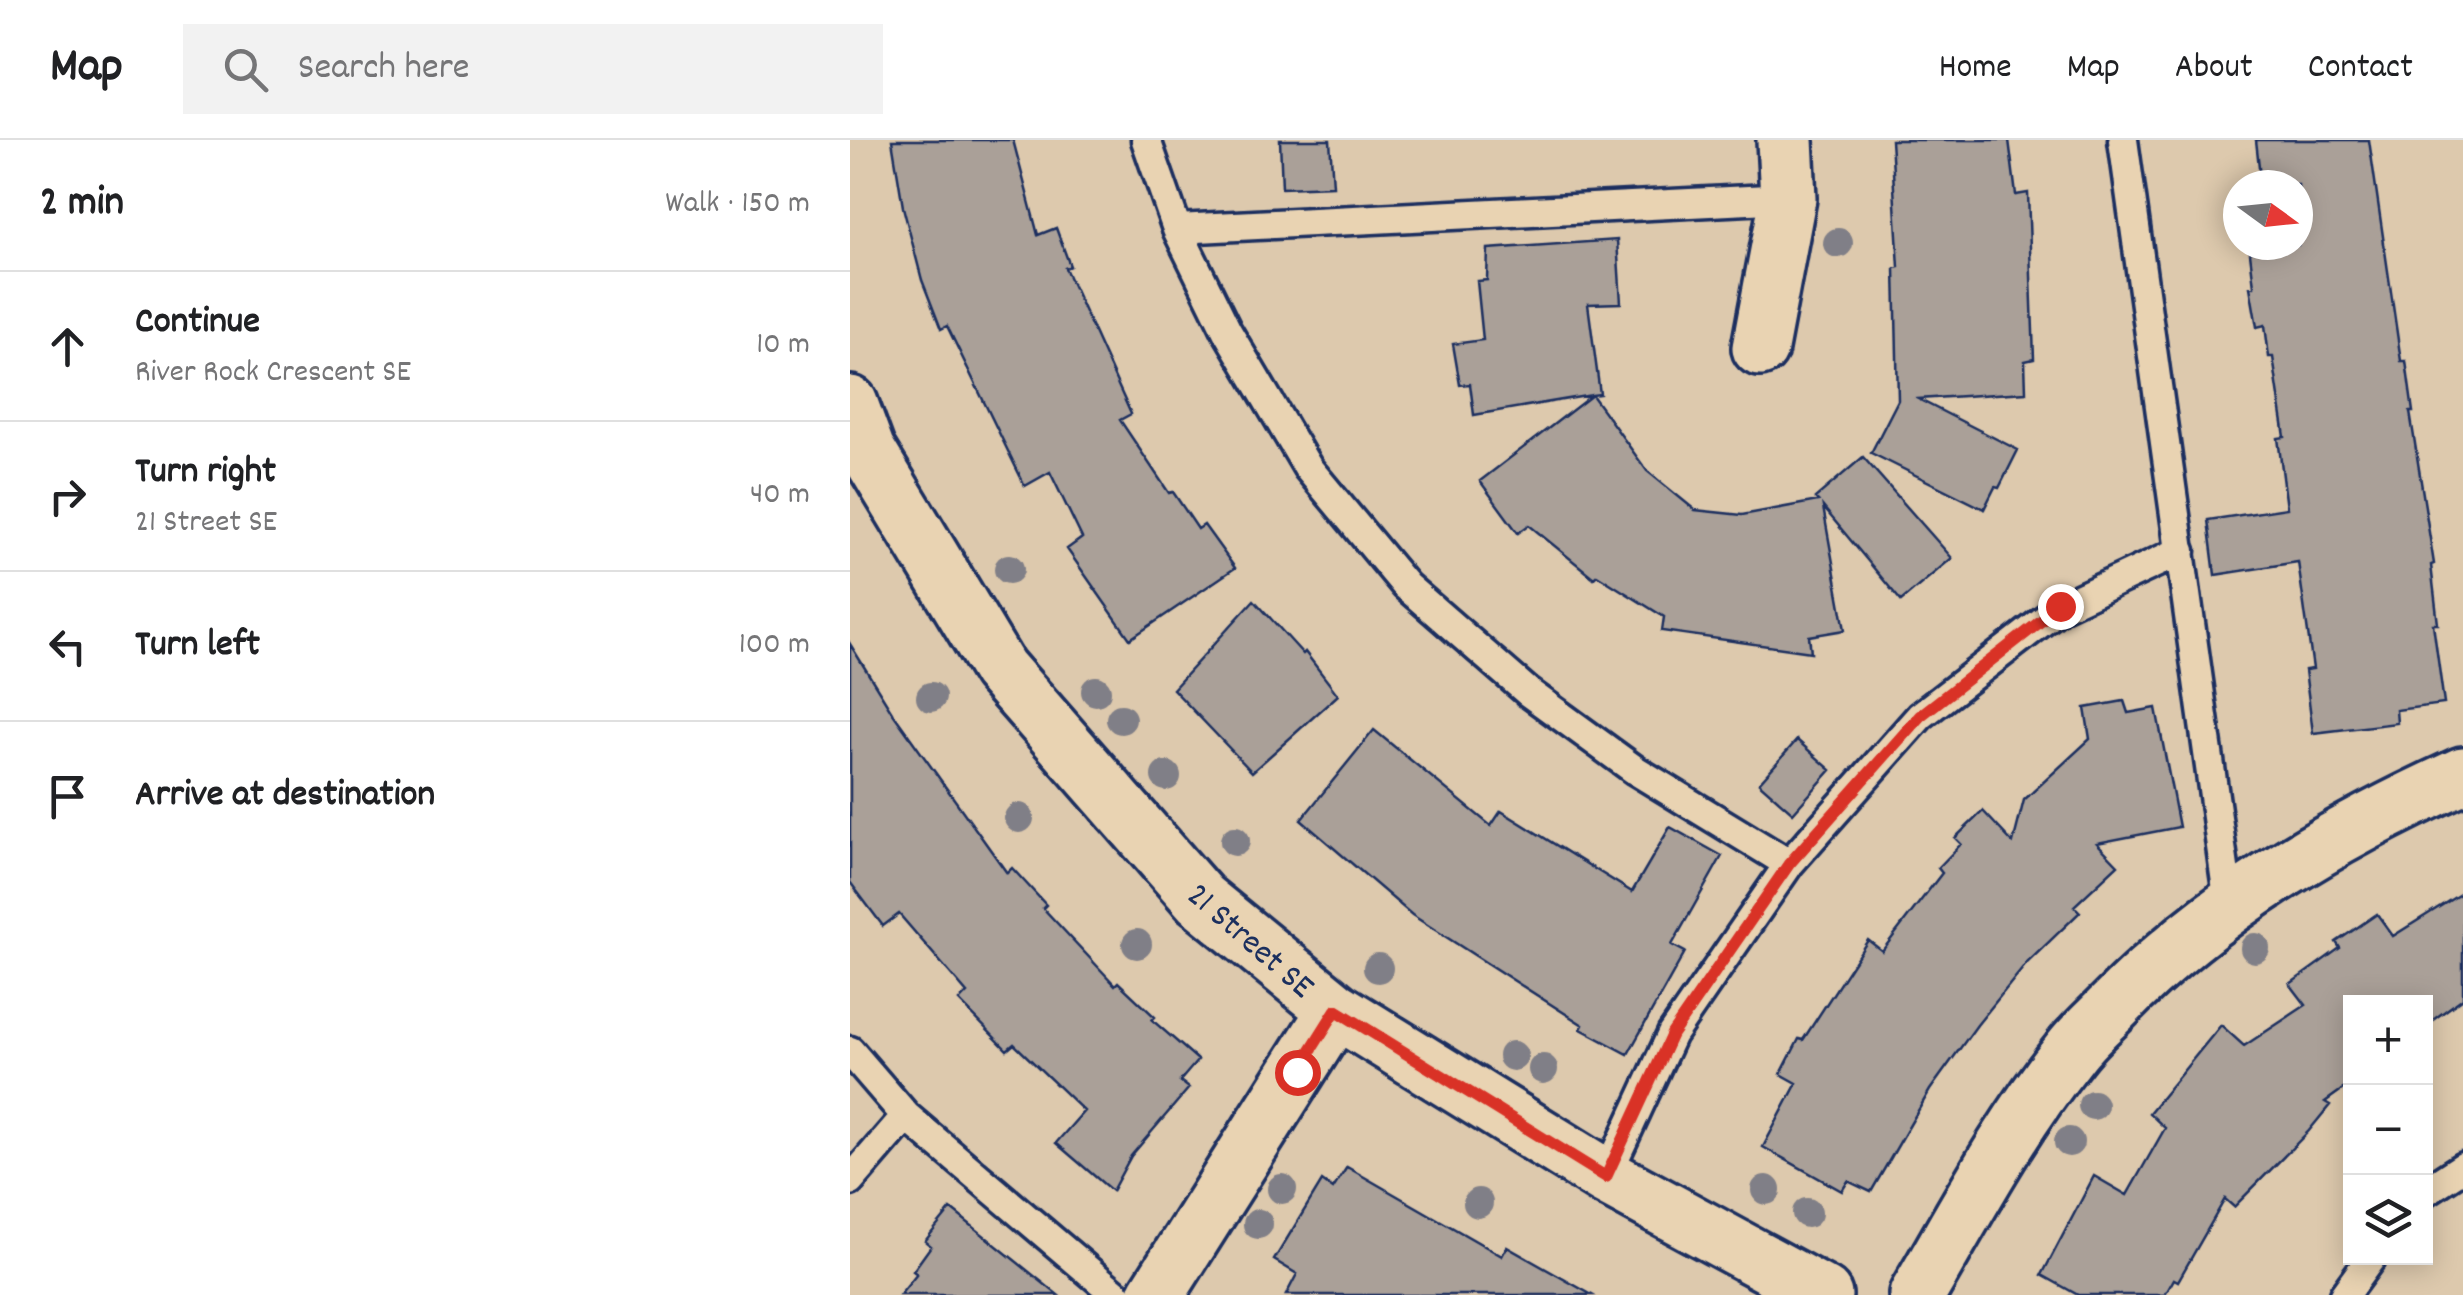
<!DOCTYPE html>
<html lang="en">
<head>
<meta charset="utf-8">
<style>
  body { margin:0; font-family:Dekko,sans-serif; background:#f2f2f2; color:#202124 }
  .controls { position:absolute; right:30px; bottom:30px; display:grid; overflow:hidden; border-radius:0px; box-shadow:0 5px 25px #0003 }
  .controls button { width:90px; height:90px; display:grid; place-items:center; padding:0; border:0; border-bottom:2px solid #e0e0e0; background:#fff; color:#202124; font:50px sans-serif }
  .compass { position:absolute; left:1373px; top:30px; width:90px; height:90px; border-radius:50%; background:#fff; box-shadow:0 5px 25px #0003; rotate:105deg }
  .stop { position:absolute; width:30px; height:30px; margin:-22px; border:8px solid #d93025; border-radius:50%; background:#fff }
  .stop.end { background:#d93025; border-color:#fff; box-shadow:0 2px 10px #0008 }
  .list { margin:0; padding:0; list-style:none }
  h2 { display:flex; justify-content:space-between; align-items:center; height:130px; margin:0; padding:0 40px; font-size:42px }
  h2 small { font-size:32px; font-weight:400; color:#757577 }
  .list li { display:grid; grid-template-columns:65px 1fr auto; gap:30px; align-items:center; box-sizing:border-box; height:150px; padding:0 40px; border-top:2px solid #e0e0e0 }
  .list b { display:block; font-size:38px; white-space:nowrap }
  .list p { margin:0; font-size:32px; white-space:nowrap; color:#757577 }
  .list em { font-size:32px; font-style:normal; color:#757577 }
  .icon { flex:none; width:55px; height:55px; fill:none; stroke:currentColor; stroke-width:2; stroke-linecap:round; stroke-linejoin:round }
  .map { position:relative; flex:none; width:1613px; height:1155px; overflow:hidden }
  header { display:flex; align-items:center; gap:60px; box-sizing:border-box; height:140px; padding:0 50px; background:#fff; border-bottom:2px solid #e0e0e0 }
  header strong { font-size:48px }
  nav { display:flex; gap:55px; margin-inline-start:auto; font-size:35px }
  .search { width:700px; height:90px; background:#f2f2f2; display:flex; align-items:center; gap:25px; box-sizing:border-box; padding:0 35px; border-radius:0px; color:#757577; font-size:38px }
  main { display:flex }
  aside { flex:1; background:#fff }
  .map>svg:first-child { display:block }
  .building { fill:#aaa098; stroke:#1b2f5e; stroke-width:2.5 }
  .lines { fill:none; stroke-linecap:round; stroke-linejoin:round }
  .service-casing { stroke:#1b2f5e; stroke-width:35 }
  .minor-casing { stroke:#1b2f5e; stroke-width:62 }
  .service { stroke:#e9d3b2; stroke-width:28 }
  .minor { stroke:#e9d3b2; stroke-width:55 }
  .tree { fill:#807f87 }
  .route { stroke:#d93025; stroke-width:12 }
  .labels { text-anchor:middle; stroke-width:9; stroke-linejoin:round; paint-order:stroke }
  .street-label { font-size:35px; fill:#1b2f5e; stroke:#e9d3b2 }
</style>
</head>
<body>
<header>
<strong>Map</strong>
<div class="search"><svg class="icon" aria-label="search" viewBox="0 0 24 24"><circle cx="10" cy="10" r="6"/><path d="M15 15l6 6"/></svg>Search here</div>
<nav><a>Home</a><a>Map</a><a>About</a><a>Contact</a></nav>
</header>
<main>
<aside>
<h2>2 min<small>Walk · 150 m</small></h2>
<ul class="list">
<li><svg class="icon" aria-label="ahead" viewBox="0 0 24 24"><path d="M12 20V5M6 11l6-6 6 6"/></svg><div><b>Continue</b><p>River Rock Crescent SE</p></div><em>10 m</em></li>
<li><svg class="icon" aria-label="right" viewBox="0 0 24 24"><path d="M7 20v-9h11M14 6l5 5-5 5"/></svg><div><b>Turn right</b><p>21 Street SE</p></div><em>40 m</em></li>
<li><svg class="icon" aria-label="left" viewBox="0 0 24 24"><path d="M17 20v-9H6M10 6l-5 5 5 5"/></svg><div><b>Turn left</b></div><em>100 m</em></li>
<li><svg class="icon" aria-label="arrive" viewBox="0 0 24 24"><path d="M6 21V4h12l-3 4 3 4H6"/></svg><div><b>Arrive at destination</b></div></li>
</ul>
</aside>
<div class="map">
<svg width="1613" height="1155" viewBox="0 0 1613 1155">
  <rect width="100%" height="100%" fill="#ddc9ad"/>
  <filter id="ink" filterUnits="userSpaceOnUse"><feTurbulence type="fractalNoise" baseFrequency=".01" numOctaves="2"/><feDisplacementMap in="SourceGraphic" scale="20" xChannelSelector="R" yChannelSelector="G"/><feConvolveMatrix kernelMatrix="1 2 1 2 8 2 1 2 1" color-interpolation-filters="sRGB"/></filter>
  <g filter="url(#ink)">
    <path class="building" d="M 42,0 L 163,0 L 188,95 L 206,88 L 220,126 L 215,128 L 281,274 L 270,280 L 319,353 L 323,352 L 348,389 L 354,385 L 385,428 L 280,499 L 217,409 L 232,398 L 200,332 L 175,346 L 97,186 L 91,189 L 72,140 L 53,67 Z
      M 430,0 L 480,0 L 483,46 L 432,48 Z
      M 1041,0 L 1159,0 L 1166,55 L 1178,53 L 1184,219 L 1175,221 L 1176,252 L 1068,259 L 1168,310 L 1149,348 L 1145,347 L 1134,369 L 1021,313 L 1048,260 L 1045,128 L 1049,127 Z
      M 1406,0 L 1519,0 L 1551,221 L 1556,221 L 1563,272 L 1560,272 L 1584,424 L 1581,425 L 1588,484 L 1583,484 L 1594,564 L 1546,570 L 1547,583 L 1463,593 L 1455,530 L 1463,529 L 1448,422 L 1365,435 L 1358,380 L 1437,368 L 1428,298 L 1435,297 L 1423,217 L 1419,217 L 1415,185 L 1407,187 L 1400,147 L 1404,146 L 1399,105 L 1448,105 L 1448,45 L 1411,45 Z
      M 767,100 L 771,163 L 738,164 L 750,254 L 742,255 L 797,331 L 845,370 L 892,375 L 968,361 L 965,358 L 1013,317 L 1102,418 L 1051,461 L 973,367 L 995,490 L 959,496 L 961,512 L 812,491 L 814,477 L 747,435 L 744,438 L 679,385 L 668,393 L 630,341 L 742,255 L 624,275 L 620,244 L 610,245 L 603,204 L 633,200 L 627,141 L 637,140 L 638,109 Z
      M 404,460 L 453,514 L 455,512 L 488,555 L 402,632 L 323,549 Z
      M 0,504 L 42,572 L 157,733 L 162,728 L 196,765 L 193,768 L 265,845 L 268,842 L 305,877 L 302,880 L 348,920 L 330,941 L 339,948 L 281,1016 L 262,1051 L 206,1003 L 234,971 L 164,904 L 157,910 L 109,861 L 117,853 L 49,774 L 33,786 L 0,742 Z
      M 1274,561 L 1278,573 L 1306,568 L 1329,687 L 1247,703 L 1268,725 L 1224,766 L 1230,772 L 1177,823 L 1127,885 L 1080,950 L 1021,1052 L 998,1041 L 992,1051 L 913,1007 L 947,943 L 931,934 L 949,899 L 953,900 L 1018,800 L 1032,811 L 1092,733 L 1088,728 L 1111,704 L 1105,698 L 1133,671 L 1163,703 L 1174,660 L 1240,599 L 1235,568 Z
      M 524,590 L 641,686 L 651,671 L 782,752 L 820,687 L 872,716 L 822,805 L 835,812 L 778,914 L 731,889 L 733,885 L 562,775 L 451,680 Z
      M 947,600 L 981,630 L 943,673 L 909,643 Z
      M 1613,752 L 1613,858 L 1576,885 L 1576,862 L 1500,862 L 1500,944 L 1475,962 L 1480,965 L 1458,992 L 1384,1067 L 1375,1059 L 1328,1141 L 1324,1139 L 1315,1155 L 1228,1155 L 1192,1135 L 1244,1036 L 1277,1055 L 1315,988 L 1299,973 L 1371,885 L 1394,906 L 1456,865 L 1440,844 L 1490,808 L 1486,802 L 1527,774 L 1543,796 Z
      M 497,1027 L 652,1116 L 657,1107 L 742,1155 L 436,1155 L 447,1134 L 424,1120 L 472,1041 L 483,1049 Z
      M 101,1069 L 208,1155 L 50,1155 L 67,1134 L 63,1131 L 81,1106 L 75,1101 Z"/>
    <g class="lines">
      <g class="service-casing">
        <path id="service" d="M 296,0 L 327,89 L 377,191 L 458,328 L 556,446 L 678,552 L 785,630 L 939,724
          M 1273,0 L 1379,764
          M 327,89 L 938,58
          M 0,911 L 56,976 L 267,1155
          M 756,1037 L 822,894 L 939,724 L 1070,576 L 1211,467 L 1331,411
          M 0,1041 L 56,976
          M 1576,1051 L 1613,1027
          M 1494,1155 L 1521,1118"/>
      </g>
      <g class="minor-casing">
        <path id="minor" d="M 910,208 L 938,58 L 935,0
          M 0,264 L 17,310 L 149,529 L 350,759 L 486,870 L 756,1037 L 974,1155
          M 306,1155 L 486,870
          M 1067,1155 C 1115,1073 1160,987 1220,912 C 1232,896 1248,882 1262,868 C 1362,765 1483,694 1613,635"/>
      </g>
      <use href="#service" class="service"/>
      <use href="#minor" class="minor"/>
    </g>
    <g class="tree">
      <circle cx="988" cy="103" r="15"/>
      <circle cx="159" cy="429" r="15"/>
      <circle cx="246" cy="551" r="15"/>
      <circle cx="81" cy="557" r="15"/>
      <circle cx="271" cy="579" r="15"/>
      <circle cx="316" cy="636" r="15"/>
      <circle cx="169" cy="678" r="15"/>
      <circle cx="385" cy="701" r="15"/>
      <circle cx="287" cy="804" r="15"/>
      <circle cx="1405" cy="808" r="15"/>
      <circle cx="528" cy="828" r="15"/>
      <circle cx="663" cy="916" r="15"/>
      <circle cx="693" cy="929" r="15"/>
      <circle cx="1243" cy="965" r="15"/>
      <circle cx="1219" cy="1002" r="15"/>
      <circle cx="432" cy="1049" r="15"/>
      <circle cx="916" cy="1050" r="15"/>
      <circle cx="628" cy="1063" r="15"/>
      <circle cx="957" cy="1073" r="15"/>
      <circle cx="408" cy="1084" r="15"/>
    </g>
  </g>
  <g class="lines" filter="url(#ink)">
    <path class="route" d="M 447,932 L 486,870 L 756,1037 L 822,894 L 939,724 L 1070,576 L 1210,466"/>
  </g>
  <g class="labels">
    <g class="street-label">
      <text transform="translate(402 799) rotate(41)" y="12">21 Street SE</text>
    </g>
  </g>
</svg>
<div class="controls">
<button>+</button>
<button>−</button>
<button><svg class="icon" aria-label="layers" viewBox="0 0 24 24"><path d="M12 4l9 5-9 5-9-5zM3 14l9 5 9-5"/></svg></button>
</div>
<svg class="compass" viewBox="-18 -18 36 36"><path d="M0-13l5 13h-10z" fill="#e53935"/><path d="M0 13l5-13h-10z" fill="#757577"/></svg>
<div class="stop" style="left:447px;top:932px"></div>
<div class="stop end" style="left:1210px;top:466px"></div>
</div>
</main>
</body>
</html>
